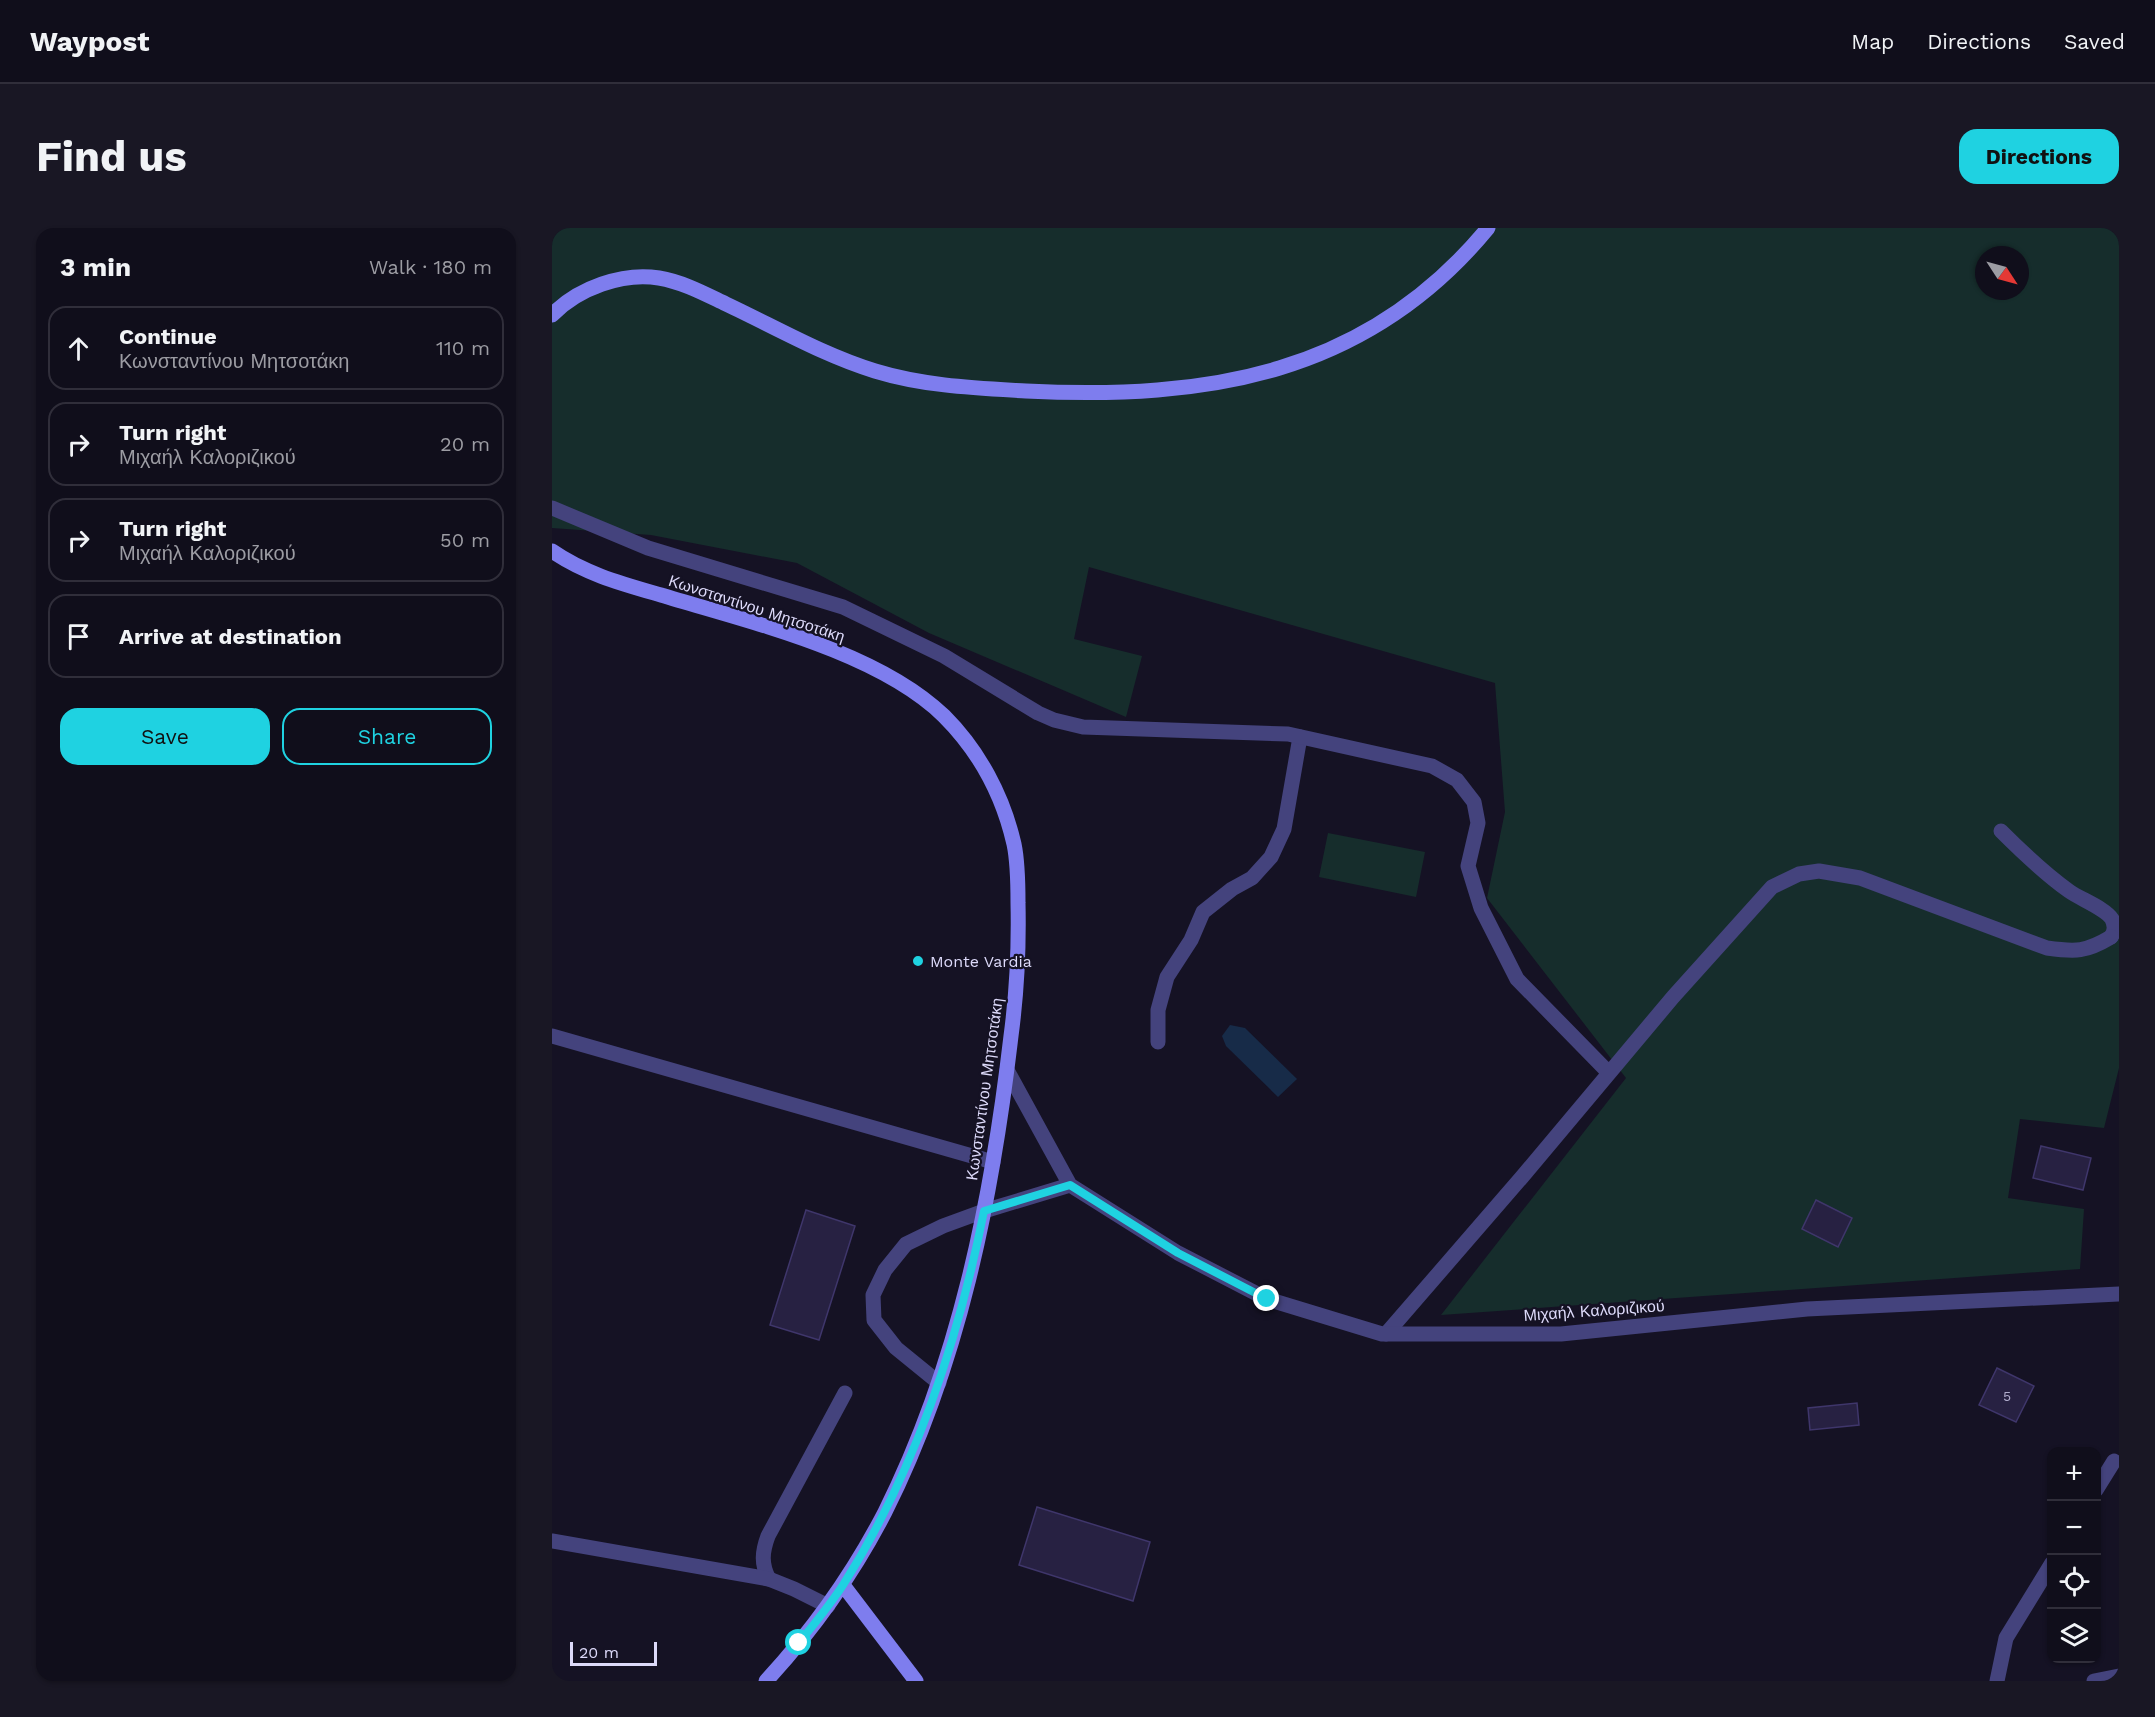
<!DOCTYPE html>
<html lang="en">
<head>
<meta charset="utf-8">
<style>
  body { margin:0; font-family:"Work Sans",sans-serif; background:#191724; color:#f1f3f6 }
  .controls { position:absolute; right:18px; bottom:18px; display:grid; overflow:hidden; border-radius:12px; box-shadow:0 2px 4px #0004 }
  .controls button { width:54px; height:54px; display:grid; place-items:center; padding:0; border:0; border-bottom:2px solid #302e3a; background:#100e1b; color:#f1f3f6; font:30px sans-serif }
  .compass { position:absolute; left:1423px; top:18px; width:54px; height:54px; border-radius:50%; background:#100e1b; box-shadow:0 2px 4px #0004; rotate:126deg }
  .scale { position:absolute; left:18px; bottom:15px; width:87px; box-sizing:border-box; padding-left:6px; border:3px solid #dddafa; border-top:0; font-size:16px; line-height:21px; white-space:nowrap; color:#dddafa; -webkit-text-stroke:4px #151224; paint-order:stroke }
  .stop { position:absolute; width:18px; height:18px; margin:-14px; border:4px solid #1fd2e1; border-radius:50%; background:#fff }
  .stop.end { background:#1fd2e1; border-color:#fff; box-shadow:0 2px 6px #0008 }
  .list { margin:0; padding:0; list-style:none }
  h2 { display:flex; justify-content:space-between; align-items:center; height:78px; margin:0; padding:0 24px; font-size:26px }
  h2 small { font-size:20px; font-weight:400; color:#9c9ca3 }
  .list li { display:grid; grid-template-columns:39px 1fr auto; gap:18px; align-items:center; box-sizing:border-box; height:84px; margin:0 12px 12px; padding:0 12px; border:2px solid #302e3a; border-radius:18px }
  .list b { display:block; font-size:22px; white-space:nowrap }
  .list p { margin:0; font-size:20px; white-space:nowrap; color:#9c9ca3 }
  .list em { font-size:20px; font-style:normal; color:#9c9ca3 }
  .actions { display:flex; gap:12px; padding:18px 24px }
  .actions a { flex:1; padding:14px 0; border:2px solid #1fd2e1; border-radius:18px; text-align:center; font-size:21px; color:#1fd2e1 }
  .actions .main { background:#1fd2e1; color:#111 }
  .icon { flex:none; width:33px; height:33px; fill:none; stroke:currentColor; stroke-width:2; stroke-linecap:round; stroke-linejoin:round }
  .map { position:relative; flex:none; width:1567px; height:1453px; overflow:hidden; border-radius:18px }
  header { display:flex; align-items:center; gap:36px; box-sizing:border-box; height:84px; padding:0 30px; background:#100e1b; border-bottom:2px solid #302e3a }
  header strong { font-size:28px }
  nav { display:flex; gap:33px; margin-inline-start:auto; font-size:21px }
  .intro { display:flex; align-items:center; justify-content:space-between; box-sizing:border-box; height:144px; padding:0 36px }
  h1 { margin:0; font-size:42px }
  .button { padding:15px 27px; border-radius:18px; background:#1fd2e1; color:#111; font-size:21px; font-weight:700 }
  main { display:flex; gap:36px; padding:0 36px }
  aside { flex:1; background:#100e1b; border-radius:18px; box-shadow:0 2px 4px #0004 }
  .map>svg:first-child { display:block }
  .green { fill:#162d2c; fill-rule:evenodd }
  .water { fill:#172b48 }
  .building { fill:#272142; stroke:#3f366b; stroke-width:1.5 }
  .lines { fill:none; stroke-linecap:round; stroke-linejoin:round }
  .service { stroke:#44437d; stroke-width:15 }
  .minor { stroke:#44437d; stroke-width:15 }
  .tertiary { stroke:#44437d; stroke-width:15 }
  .secondary { stroke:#7e7dee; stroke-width:15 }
  .route { stroke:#1fd2e1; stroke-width:8 }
  .poi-dot { fill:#1fd2e1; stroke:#151224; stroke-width:2 }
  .labels { text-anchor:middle; stroke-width:4.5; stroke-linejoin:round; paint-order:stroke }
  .number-label { font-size:14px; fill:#b0accc }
  .street-label { font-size:16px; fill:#dddafa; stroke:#151224 }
  .poi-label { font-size:16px; fill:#dddafa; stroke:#151224; text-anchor:start }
</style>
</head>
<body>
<header>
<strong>Waypost</strong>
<nav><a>Map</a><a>Directions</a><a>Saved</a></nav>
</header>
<div class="intro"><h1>Find us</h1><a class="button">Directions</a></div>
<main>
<aside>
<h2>3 min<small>Walk · 180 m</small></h2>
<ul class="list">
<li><svg class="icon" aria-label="ahead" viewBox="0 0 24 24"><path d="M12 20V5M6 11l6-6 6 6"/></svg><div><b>Continue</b><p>Κωνσταντίνου Μητσοτάκη</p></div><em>110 m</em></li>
<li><svg class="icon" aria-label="right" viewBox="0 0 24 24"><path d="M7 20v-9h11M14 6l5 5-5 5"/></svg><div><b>Turn right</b><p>Μιχαήλ Καλοριζικού</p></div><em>20 m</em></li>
<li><svg class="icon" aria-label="right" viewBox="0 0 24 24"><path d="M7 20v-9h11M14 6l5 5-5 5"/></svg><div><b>Turn right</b><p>Μιχαήλ Καλοριζικού</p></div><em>50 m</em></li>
<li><svg class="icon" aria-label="arrive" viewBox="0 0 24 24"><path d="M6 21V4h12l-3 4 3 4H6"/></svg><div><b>Arrive at destination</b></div></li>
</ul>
<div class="actions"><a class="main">Save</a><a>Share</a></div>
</aside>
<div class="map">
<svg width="1567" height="1453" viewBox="0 0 1567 1453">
  <rect width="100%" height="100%" fill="#151224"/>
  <path class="green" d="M 0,0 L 1567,0 L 1567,840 L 1552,900 L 1468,891 L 1456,970 L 1532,981 L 1528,1041 L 889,1087 L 1074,850 L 935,670 L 953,584 L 943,455 L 537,339 L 522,411 L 590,428 L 574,489 L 377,405 L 245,335 L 99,307 L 0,300 ZM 1432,27 L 1468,27 L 1468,63 L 1432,63 Z
    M 776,605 L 873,624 L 864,669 L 767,649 Z"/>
  <path class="water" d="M 678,797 L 693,800 L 745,851 L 726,869 L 674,818 L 670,808 Z"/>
  <path class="building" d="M 1489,918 L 1539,930 L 1531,962 L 1481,950 Z
    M 1264,972 L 1300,990 L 1286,1019 L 1250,1001 Z
    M 254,982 L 303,998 L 267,1112 L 218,1097 Z
    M 1445,1140 L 1482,1158 L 1464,1194 L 1427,1177 Z
    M 1305,1175 L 1307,1197 L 1258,1202 L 1256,1180 Z
    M 485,1279 L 598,1314 L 581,1373 L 467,1337 Z"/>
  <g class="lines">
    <path class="service" d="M 1449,603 C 1470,624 1492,645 1517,663 C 1528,671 1553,680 1560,691 C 1563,698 1563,703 1559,709
      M 606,814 L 606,782 L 615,749 L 639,712 L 651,684 L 680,661 L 700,650 L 719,629 L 732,601 L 748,509
      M 387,1155 L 344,1120 L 322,1092 L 321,1067 L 333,1042 L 354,1016 L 391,998 L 432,983
      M 1544,1262 L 1562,1233
      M 217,1351 C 209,1336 210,1324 216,1308 L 293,1165
      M 1445,1453 L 1454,1410 L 1500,1335"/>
    <path class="minor" d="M 0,280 L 96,320 L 291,379 L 392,428 L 486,485 L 502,492 L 531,499 L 736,506 L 880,538 L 905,552 L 922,574 L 926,595 L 916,638 L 929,680 L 965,751 L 1057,845
      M 0,808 L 441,934
      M 834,1106 L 970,949 L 1121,769 L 1220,659 L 1247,646 L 1267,643 L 1308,650 L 1495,720 C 1524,724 1534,724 1559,709
      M 0,1313 L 217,1351 L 242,1361 L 276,1378"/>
    <path class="tertiary" d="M 455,842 L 518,957 L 626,1025 L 715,1071 L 830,1106 L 1009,1106 L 1255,1081 L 1567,1066
      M 432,983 L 518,957
      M 1542,1453 L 1567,1448"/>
    <path class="secondary" d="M 0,87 C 26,60 71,44 107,50 C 131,54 153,66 174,76 C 223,99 271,127 323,143 C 372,158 423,160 474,163 C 655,172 815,147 936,0
      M 0,323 C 33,346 71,356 109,367 C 197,394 325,423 392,488 C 427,523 451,568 462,616 C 466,635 466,656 466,675 C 467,720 465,763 459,808 C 440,971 407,1136 333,1284 C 301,1346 261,1402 214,1453
      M 291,1357 L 364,1453"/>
  </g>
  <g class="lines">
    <path class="route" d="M 247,1415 C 262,1396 278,1377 291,1357 C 363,1244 406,1114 432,983 L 518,957 L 626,1025 L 715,1071"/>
  </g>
  <circle class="poi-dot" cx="366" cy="733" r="6"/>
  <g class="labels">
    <g class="number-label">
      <text x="1455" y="1173">5</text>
    </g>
    <g class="street-label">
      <text transform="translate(205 380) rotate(18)" y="6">Κωνσταντίνου Μητσοτάκη</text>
      <text transform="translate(432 861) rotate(-82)" y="6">Κωνσταντίνου Μητσοτάκη</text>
      <text transform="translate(1042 1082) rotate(-4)" y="6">Μιχαήλ Καλοριζικού</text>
    </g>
    <g class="poi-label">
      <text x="378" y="739">Monte Vardia</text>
    </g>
  </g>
</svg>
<div class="controls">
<button>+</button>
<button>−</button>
<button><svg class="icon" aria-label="locate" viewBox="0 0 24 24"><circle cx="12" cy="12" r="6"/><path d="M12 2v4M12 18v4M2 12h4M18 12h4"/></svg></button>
<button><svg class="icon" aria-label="layers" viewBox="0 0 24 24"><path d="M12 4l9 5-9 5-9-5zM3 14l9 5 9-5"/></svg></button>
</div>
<svg class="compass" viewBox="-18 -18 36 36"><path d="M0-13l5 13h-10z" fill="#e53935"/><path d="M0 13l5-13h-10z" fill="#9c9ca3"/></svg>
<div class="scale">20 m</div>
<div class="stop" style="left:247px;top:1415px"></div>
<div class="stop end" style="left:715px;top:1071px"></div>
</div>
</main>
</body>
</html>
